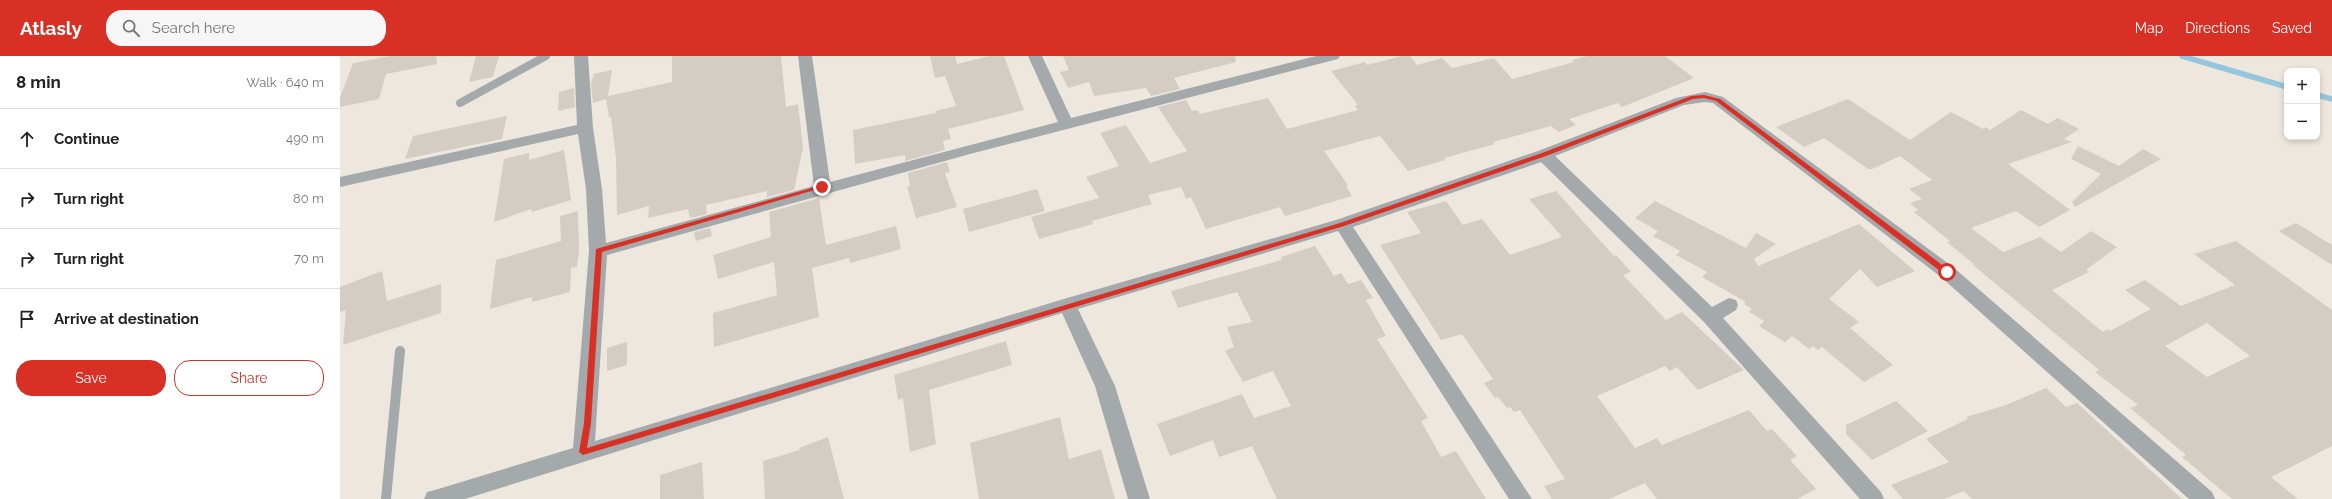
<!DOCTYPE html>
<html lang="en">
<head>
<meta charset="utf-8">
<style>
  body { margin:0; font-family:Raleway,sans-serif; background:#f6f6f6; color:#222 }
  .controls { position:absolute; right:12px; top:12px; display:grid; overflow:hidden; border-radius:8px; box-shadow:0 2px 6px #0003 }
  .controls button { width:36px; height:36px; display:grid; place-items:center; padding:0; border:0; border-bottom:1px solid #e0e0e0; background:#fff; color:#222; font:20px sans-serif }
  .stop { position:absolute; width:12px; height:12px; margin:-9px; border:3px solid #d93025; border-radius:50%; background:#fff }
  .stop.end { background:#d93025; border-color:#fff; box-shadow:0 1px 4px #0008 }
  .list { margin:0; padding:0; list-style:none }
  h2 { display:flex; justify-content:space-between; align-items:center; height:52px; margin:0; padding:0 16px; font-size:17px }
  h2 small { font-size:13px; font-weight:400; color:#767676 }
  .list li { display:grid; grid-template-columns:26px 1fr auto; gap:12px; align-items:center; box-sizing:border-box; height:60px; padding:0 16px; border-top:1px solid #e0e0e0 }
  .list b { display:block; font-size:15px; white-space:nowrap }
  .list em { font-size:13px; font-style:normal; color:#767676 }
  .actions { display:flex; gap:8px; padding:12px 16px }
  .actions a { flex:1; padding:9px 0; border:1px solid #d93025; border-radius:16px; text-align:center; font-size:14px; color:#d93025 }
  .actions .main { background:#d93025; color:#fff }
  .icon { flex:none; width:22px; height:22px; fill:none; stroke:currentColor; stroke-width:2; stroke-linecap:round; stroke-linejoin:round }
  .map { position:relative; flex:none; width:1992px; height:443px; overflow:hidden }
  header { display:flex; align-items:center; gap:24px; box-sizing:border-box; height:56px; padding:0 20px; background:#d93025; color:#fff }
  header strong { font-size:19px }
  nav { display:flex; gap:22px; margin-inline-start:auto; font-size:14px }
  .search { width:280px; height:36px; background:#f6f6f6; display:flex; align-items:center; gap:10px; box-sizing:border-box; padding:0 14px; border-radius:16px; color:#767676; font-size:15px }
  main { display:flex }
  aside { flex:1; background:#fff }
  .map>svg:first-child { display:block }
  .lines { fill:none; stroke-linecap:round; stroke-linejoin:round }
  .stream { stroke:#96c6dd; stroke-width:5.5 }
  .building { fill:#d4cdc4; fill-rule:evenodd }
  .lane-far1 { stroke:#a4a9ab; stroke-width:8 }
  .lane { stroke:#a4a9ab; stroke-width:10 }
  .street { fill:#a4a9ab; fill-rule:evenodd }
  .route { fill:#d93025 }
</style>
</head>
<body>
<header>
<strong>Atlasly</strong>
<div class="search"><svg class="icon" aria-label="search" viewBox="0 0 24 24"><circle cx="10" cy="10" r="6"/><path d="M15 15l6 6"/></svg>Search here</div>
<nav><a>Map</a><a>Directions</a><a>Saved</a></nav>
</header>
<main>
<aside>
<h2>8 min<small>Walk · 640 m</small></h2>
<ul class="list">
<li><svg class="icon" aria-label="ahead" viewBox="0 0 24 24"><path d="M12 20V5M6 11l6-6 6 6"/></svg><div><b>Continue</b></div><em>490 m</em></li>
<li><svg class="icon" aria-label="right" viewBox="0 0 24 24"><path d="M7 20v-9h11M14 6l5 5-5 5"/></svg><div><b>Turn right</b></div><em>80 m</em></li>
<li><svg class="icon" aria-label="right" viewBox="0 0 24 24"><path d="M7 20v-9h11M14 6l5 5-5 5"/></svg><div><b>Turn right</b></div><em>70 m</em></li>
<li><svg class="icon" aria-label="arrive" viewBox="0 0 24 24"><path d="M6 21V4h12l-3 4 3 4H6"/></svg><div><b>Arrive at destination</b></div></li>
</ul>
<div class="actions"><a class="main">Save</a><a>Share</a></div>
</aside>
<div class="map">
<svg width="1992" height="443" viewBox="0 0 1992 443">
  <rect width="100%" height="100%" fill="#eee7dd"/>
  <g class="lines">
    <path class="stream" d="M 1842,0 L 1947,31
      M 1977,39 L 1992,43"/>
  </g>
  <path class="building" d="M 51,0 L 96,0 L 97,8 L 46,18 L 39,43 L 0,51 L 0,42 L 13,7 Z
    M 136,0 L 159,0 L 153,21 L 129,26 Z
    M 332,0 L 441,0 L 446,51 L 458,48 L 463,92 L 454,134 L 427,141 L 427,135 L 366,149 L 367,158 L 350,162 L 348,153 L 308,162 L 309,150 L 277,159 L 276,102 L 271,61 L 269,61 L 266,43 L 253,47 L 251,28 L 254,18 L 272,14 L 268,40 L 332,26 Z
    M 590,0 L 615,0 L 617,8 L 650,0 L 664,0 L 684,54 L 608,73 L 611,83 L 603,85 L 605,94 L 565,105 L 565,99 L 515,108 L 513,74 L 596,57 L 595,55 L 616,50 L 605,20 L 595,22 Z
    M 723,0 L 895,0 L 896,6 L 834,22 L 840,33 L 811,40 L 806,32 L 754,40 L 749,26 L 728,32 L 720,16 L 729,14 Z
    M 1062,0 L 1070,0 L 1077,9 L 1102,2 L 1112,12 L 1154,2 L 1172,23 L 1234,6 L 1232,4 L 1247,0 L 1325,0 L 1354,22 L 1282,51 L 1278,47 L 1229,63 L 1236,69 L 1219,76 L 1211,70 L 1153,86 L 1155,88 L 1104,102 L 1105,104 L 1068,115 L 1040,80 L 984,95 L 1008,129 L 1006,130 L 1012,140 L 945,160 L 940,151 L 866,173 L 851,141 L 846,143 L 841,131 L 808,139 L 812,148 L 752,165 L 753,168 L 699,183 L 691,161 L 759,142 L 746,121 L 779,110 L 760,77 L 786,69 L 810,107 L 847,95 L 818,51 L 846,44 L 852,55 L 857,54 L 860,58 L 928,42 L 947,73 L 1018,54 L 1015,50 L 1018,49 L 991,15 L 1025,6 L 1027,9 Z
    M 234,32 L 235,51 L 218,55 L 219,36 Z
    M 1508,43 L 1570,84 L 1611,56 L 1643,73 L 1646,71 L 1650,74 L 1681,54 L 1708,68 L 1718,62 L 1739,73 L 1724,83 L 1732,86 L 1668,108 L 1730,154 L 1699,171 L 1676,155 L 1631,172 L 1663,196 L 1700,181 L 1721,196 L 1751,175 L 1777,191 L 1746,214 L 1749,216 L 1712,234 L 1763,276 L 1768,273 L 1770,275 L 1811,253 L 1785,234 L 1805,224 L 1841,250 L 1895,229 L 1854,198 L 1896,185 L 1992,254 L 1992,390 L 1931,421 L 1958,443 L 1892,443 L 1842,401 L 1846,399 L 1790,352 L 1798,349 L 1755,316 L 1759,314 L 1633,209 L 1635,209 L 1607,186 L 1610,185 L 1574,156 L 1578,154 L 1570,147 L 1582,143 L 1569,133 L 1592,124 L 1560,100 L 1532,113 L 1528,113 L 1484,82 L 1464,91 L 1436,71 ZM 1867,267 L 1910,300 L 1867,321 L 1825,290 Z
    M 167,60 L 162,83 L 65,103 L 73,80 Z
    M 1738,90 L 1779,110 L 1803,93 L 1821,103 L 1735,151 L 1732,146 L 1761,118 L 1731,103 Z
    M 224,94 L 231,144 L 192,156 L 191,153 L 154,166 L 164,103 L 189,97 L 189,104 Z
    M 607,106 L 610,116 L 605,117 L 617,151 L 576,162 L 567,131 L 570,130 L 568,117 Z
    M 697,133 L 705,155 L 629,176 L 623,153 Z
    M 1216,135 L 1274,200 L 1276,199 L 1291,216 L 1283,219 L 1326,264 L 1342,256 L 1404,314 L 1358,334 L 1337,311 L 1330,315 L 1325,310 L 1257,340 L 1295,392 L 1317,382 L 1322,389 L 1409,354 L 1427,375 L 1432,373 L 1457,400 L 1450,404 L 1476,433 L 1457,443 L 1317,443 L 1305,427 L 1269,443 L 1212,443 L 1204,430 L 1225,423 L 1180,354 L 1174,356 L 1170,351 L 1167,352 L 1158,341 L 1155,342 L 1144,327 L 1153,323 L 1122,278 L 1101,284 L 1040,189 L 1081,177 L 1067,156 L 1106,145 L 1123,169 L 1142,163 L 1170,199 L 1222,181 L 1189,143 Z
    M 479,142 L 486,189 L 556,170 L 561,193 L 510,207 L 509,202 L 472,212 L 479,261 L 374,291 L 373,257 L 437,239 L 434,206 L 378,223 L 373,199 L 431,181 L 429,156 Z
    M 1315,145 L 1406,192 L 1416,177 L 1436,188 L 1414,203 L 1418,210 L 1519,168 L 1575,215 L 1537,231 L 1520,213 L 1489,243 L 1519,266 L 1510,272 L 1553,309 L 1524,326 L 1482,291 L 1478,294 L 1473,290 L 1469,293 L 1452,280 L 1445,286 L 1419,270 L 1424,265 L 1409,256 L 1412,253 L 1404,248 L 1406,246 L 1362,221 L 1367,216 L 1336,199 L 1340,195 L 1313,180 L 1318,175 L 1295,162 Z
    M 238,155 L 239,193 L 237,211 L 231,212 L 230,236 L 192,246 L 192,241 L 150,253 L 156,204 L 221,185 L 220,160 Z
    M 1956,167 L 1992,189 L 1992,209 L 1939,175 Z
    M 370,172 L 372,180 L 356,185 L 354,176 Z
    M 975,190 L 994,220 L 1001,217 L 1008,228 L 1021,224 L 1033,242 L 1026,244 L 1046,280 L 1037,283 L 1088,362 L 1081,365 L 1101,401 L 1116,395 L 1146,443 L 937,443 L 912,390 L 879,401 L 873,384 L 830,400 L 817,368 L 902,338 L 914,362 L 951,350 L 933,315 L 903,326 L 885,295 L 894,291 L 887,271 L 912,266 L 897,236 L 838,252 L 831,235 L 942,204 L 941,201 Z
    M 42,215 L 47,245 L 101,228 L 101,257 L 3,289 L 6,254 L 0,256 L 0,231 Z
    M 666,285 L 672,309 L 589,334 L 596,388 L 570,396 L 563,342 L 558,344 L 554,319 Z
    M 287,286 L 287,309 L 267,315 L 267,292 Z
    M 1706,332 L 1726,351 L 1737,347 L 1842,443 L 1632,443 L 1624,435 L 1604,443 L 1563,443 L 1551,429 L 1609,406 L 1586,383 L 1628,363 L 1626,361 L 1666,349 Z
    M 1556,345 L 1588,375 L 1532,404 L 1506,378 L 1506,369 Z
    M 720,361 L 729,403 L 761,393 L 775,443 L 639,443 L 630,387 Z
    M 488,381 L 504,443 L 425,443 L 423,405 L 460,394 L 459,392 Z
    M 362,406 L 364,443 L 320,443 L 320,419 Z"/>
  <g class="lines">
    <path class="lane-far1" d="M 120,47 L 206,0"/>
    <path class="lane" d="M 46,443 L 60,295"/>
    <path class="street" d="M 234,0 L 248,0 L 253,72 L 262,133 L 266,187 L 474,130 L 458,0 L 472,0 L 490,126 L 718,66 L 688,0 L 702,0 L 731,62 L 976,0 L 1000,0 L 998,3 L 630,98 L 267,199 L 255,385 L 727,242 L 996,164 L 1198,95 L 1336,42 L 1365,36 L 1383,41 L 1613,211 L 1872,436 L 1875,443 L 1849,443 L 1601,221 L 1373,47 L 1365,46 L 1344,49 L 1215,100 L 1372,251 L 1389,242 L 1396,244 L 1398,249 L 1396,254 L 1383,262 L 1541,436 L 1544,443 L 1520,443 L 1364,266 L 1201,106 L 1013,171 L 1192,443 L 1169,443 L 998,175 L 738,253 L 775,330 L 810,443 L 788,443 L 755,330 L 722,257 L 125,443 L 84,443 L 87,436 L 95,434 L 233,392 L 249,195 L 246,133 L 238,78 L 0,131 L 0,121 L 237,69 Z"/>
  </g>
  <path class="route" d="M 1364,39 L 1380,43 L 1609,214 L 1609,218 L 1604,218 L 1376,45 L 1364,42 L 1353,43 L 1206,100 L 1004,170 L 243,399 L 239,396 L 244,367 L 256,193 L 482,129 L 485,131 L 262,196 L 251,367 L 247,392 L 1000,167 L 1202,97 L 1351,40 Z"/>
</svg>
<div class="controls">
<button>+</button>
<button>−</button>
</div>
<div class="stop" style="left:1607px;top:216px"></div>
<div class="stop end" style="left:482px;top:131px"></div>
</div>
</main>
</body>
</html>
